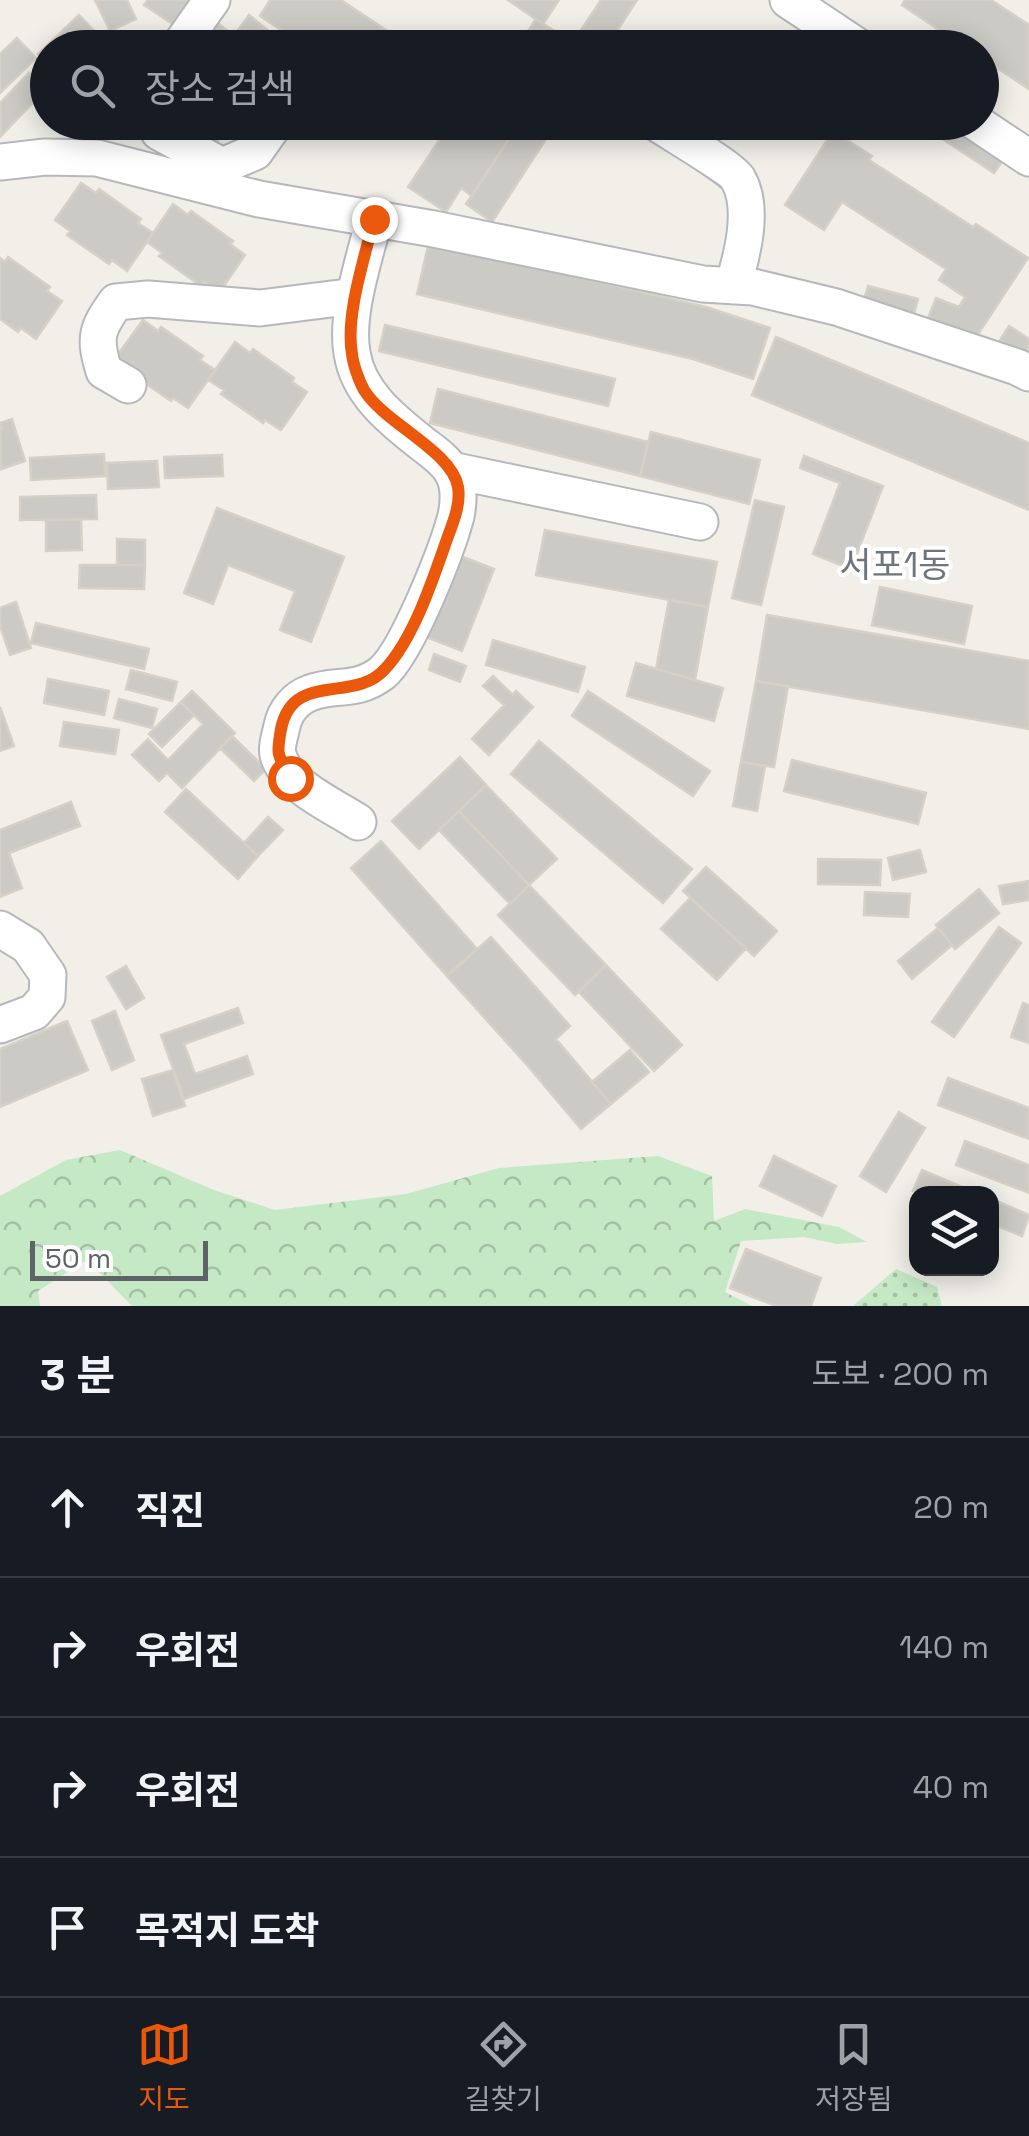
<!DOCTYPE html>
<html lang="ko">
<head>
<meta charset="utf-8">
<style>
  body { margin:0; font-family:"Space Grotesk","Noto Sans KR",sans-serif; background:#242831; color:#f1f3f6 }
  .controls { position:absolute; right:30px; bottom:30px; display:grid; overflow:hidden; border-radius:20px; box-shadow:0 5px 25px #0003 }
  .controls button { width:90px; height:90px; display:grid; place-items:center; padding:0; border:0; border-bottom:2px solid #363941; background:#171b24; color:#f1f3f6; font:50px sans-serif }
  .scale { position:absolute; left:30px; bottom:25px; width:178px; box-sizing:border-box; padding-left:10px; border:5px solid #5f6368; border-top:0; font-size:28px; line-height:35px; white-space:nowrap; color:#5f6368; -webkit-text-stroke:8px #fff; paint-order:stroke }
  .stop { position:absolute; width:30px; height:30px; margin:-22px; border:8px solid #ea580c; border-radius:50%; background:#fff }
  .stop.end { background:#ea580c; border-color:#fff; box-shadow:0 2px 10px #0008 }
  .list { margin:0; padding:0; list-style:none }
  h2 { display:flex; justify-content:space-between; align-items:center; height:130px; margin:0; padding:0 40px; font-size:42px }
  h2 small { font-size:32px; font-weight:400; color:#9ea1a6 }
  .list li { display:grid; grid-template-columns:65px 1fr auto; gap:30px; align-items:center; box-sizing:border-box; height:140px; padding:0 40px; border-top:2px solid #363941 }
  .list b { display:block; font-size:38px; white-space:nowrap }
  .list em { font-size:32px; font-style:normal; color:#9ea1a6 }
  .icon { flex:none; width:55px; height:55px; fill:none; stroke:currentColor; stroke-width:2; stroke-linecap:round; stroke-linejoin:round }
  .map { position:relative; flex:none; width:1029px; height:1306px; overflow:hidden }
  .search { position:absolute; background:#171b24; box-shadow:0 5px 25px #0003; left:30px; right:30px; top:30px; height:110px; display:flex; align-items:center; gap:25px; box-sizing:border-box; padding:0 35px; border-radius:55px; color:#9ea1a6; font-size:38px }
  .sheet { height:690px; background:#171b24 }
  nav { display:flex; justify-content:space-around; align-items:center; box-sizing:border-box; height:140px; border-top:2px solid #363941; background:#171b24; font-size:28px; color:#9ea1a6 }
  nav a { display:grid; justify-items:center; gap:5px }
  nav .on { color:#ea580c }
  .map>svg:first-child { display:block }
  .grass { fill:url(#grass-dots) }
  .forest { fill:url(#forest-crowns) }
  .building { fill:#cccac5; stroke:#d6d1c6; stroke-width:2.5 }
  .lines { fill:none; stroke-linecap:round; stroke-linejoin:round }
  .minor-casing { stroke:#b5b8bc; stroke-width:39 }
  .minor { stroke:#fff; stroke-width:35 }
  .route { stroke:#ea580c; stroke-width:12 }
  .labels { text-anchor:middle; stroke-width:8; stroke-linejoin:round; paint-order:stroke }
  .quarter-label { font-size:35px; fill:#70757a; stroke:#fff }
</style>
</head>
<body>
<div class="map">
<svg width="1029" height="1306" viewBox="0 0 1029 1306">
  <defs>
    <pattern id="grass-dots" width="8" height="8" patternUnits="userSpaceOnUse" patternTransform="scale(2.5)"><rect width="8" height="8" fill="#c5e8c5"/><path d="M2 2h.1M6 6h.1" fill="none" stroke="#a3c0a4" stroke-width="1.8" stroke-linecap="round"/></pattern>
    <pattern id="forest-crowns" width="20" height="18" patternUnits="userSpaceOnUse" patternTransform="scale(2.5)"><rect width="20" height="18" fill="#c5e8c5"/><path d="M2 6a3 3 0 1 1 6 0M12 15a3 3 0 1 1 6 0" fill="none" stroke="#a3c0a4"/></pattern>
  </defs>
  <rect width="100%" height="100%" fill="#f1efe8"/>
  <path class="grass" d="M 896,1269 L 937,1287 L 942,1306 L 853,1306 Z"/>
  <path class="forest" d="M 120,1150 L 214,1190 L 275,1210 L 406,1194 L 499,1168 L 658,1156 L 712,1176 L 714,1221 L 745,1209 L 839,1227 L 867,1242 L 837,1244 L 804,1237 L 741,1241 L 725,1292 L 752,1306 L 132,1306 L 87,1260 L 38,1291 L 40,1306 L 0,1306 L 0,1196 L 66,1160 Z"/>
  <path class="building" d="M 95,0 L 127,0 L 136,19 L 110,31 Z
    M 148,0 L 204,0 L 182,30 L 144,5 Z
    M 270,0 L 341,0 L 413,48 L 308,48 L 260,16 Z
    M 508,0 L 559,0 L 543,24 Z
    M 601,0 L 637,0 L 606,48 L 569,48 Z
    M 905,0 L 991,0 L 1029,25 L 1029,89 L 982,58 L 982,48 L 966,48 L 902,5 Z
    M 79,15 L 96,33 L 80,48 L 48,48 L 48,65 L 38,54 Z
    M 249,15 L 275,36 L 266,48 L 225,48 Z
    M 536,19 L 573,43 L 569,48 L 517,48 Z
    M 214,20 L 230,33 L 219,48 L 194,48 Z
    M 17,38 L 36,58 L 0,93 L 0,54 Z
    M 29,73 L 46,89 L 1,136 L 0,103 Z
    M 183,122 L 222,122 L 228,127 L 214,146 Z
    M 422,122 L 520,122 L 472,196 L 461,188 L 446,212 L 408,187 L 442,136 Z
    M 520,122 L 557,122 L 492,222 L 466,204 Z
    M 917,122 L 954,122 L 1006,156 L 994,173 Z
    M 833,131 L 872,156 L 869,160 L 973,227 L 976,224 L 1028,258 L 975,339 L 927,321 L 936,298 L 959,307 L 965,297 L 939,280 L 946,269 L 842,202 L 824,230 L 785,205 Z
    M 81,183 L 96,193 L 99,189 L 141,219 L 138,223 L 153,233 L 127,271 L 112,260 L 109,264 L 67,235 L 70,231 L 55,220 Z
    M 173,204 L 188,215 L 191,211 L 233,241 L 230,244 L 245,255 L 219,293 L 204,282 L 201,286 L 159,256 L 162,253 L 147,242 Z
    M 429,242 L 706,307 L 770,328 L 753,379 L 693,359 L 417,294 Z
    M 8,257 L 50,287 L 47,291 L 62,301 L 36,339 L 21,328 L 18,332 L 0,319 L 0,258 L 5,262 Z
    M 868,286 L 918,299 L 912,321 L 862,307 Z
    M 143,320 L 158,331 L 161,327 L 203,356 L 200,360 L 215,370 L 188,408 L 173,398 L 171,401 L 129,372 L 132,368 L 116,357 Z
    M 385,325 L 615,379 L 608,406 L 379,351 Z
    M 1009,326 L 1029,339 L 1029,358 L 1000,340 Z
    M 776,337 L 1029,443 L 1029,510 L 752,395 Z
    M 235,342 L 250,353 L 253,349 L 294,378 L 292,382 L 307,392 L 281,430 L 265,420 L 263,423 L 221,394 L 224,390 L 208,380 Z
    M 438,389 L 648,442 L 640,476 L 430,423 Z
    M 12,419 L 25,461 L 1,469 L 0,429 L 2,429 L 0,423 Z
    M 651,432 L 760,460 L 749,504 L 640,476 Z
    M 104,454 L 105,476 L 31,480 L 30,458 Z
    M 222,455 L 223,476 L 165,478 L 164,457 Z
    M 804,456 L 883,486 L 851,569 L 813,554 L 840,483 L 800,468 Z
    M 157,461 L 159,487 L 108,489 L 107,463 Z
    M 96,495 L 97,519 L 20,520 L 20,497 Z
    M 755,500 L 784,507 L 761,605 L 732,598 Z
    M 217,508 L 344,557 L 311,642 L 280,630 L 295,591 L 228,565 L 213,604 L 184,593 Z
    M 81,519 L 82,550 L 46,551 L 46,520 Z
    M 545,530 L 717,562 L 708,607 L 536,575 Z
    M 117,539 L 145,540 L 145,565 L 117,565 Z
    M 458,555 L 494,569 L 462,651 L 426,637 Z
    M 80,565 L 145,565 L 144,589 L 79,588 Z
    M 880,587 L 972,606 L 964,644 L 872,625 Z
    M 669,600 L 708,607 L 695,680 L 656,669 Z
    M 16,602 L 31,648 L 10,655 L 0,626 L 0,608 Z
    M 767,615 L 1029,661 L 1029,729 L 756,681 Z
    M 36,623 L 149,649 L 144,669 L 31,643 Z
    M 493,640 L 585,667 L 578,692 L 486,665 Z
    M 434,654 L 466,666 L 460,682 L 429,670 Z
    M 636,663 L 723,688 L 714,721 L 627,696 Z
    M 131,670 L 177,682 L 172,701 L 126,689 Z
    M 493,676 L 513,695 L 516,691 L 533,707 L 489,755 L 472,739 L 504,705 L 483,686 Z
    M 48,679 L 109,691 L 104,715 L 44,703 Z
    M 756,681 L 788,686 L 774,767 L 741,762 Z
    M 192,691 L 235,733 L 182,788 L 167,773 L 159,781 L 132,755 L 148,739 L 168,760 L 203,724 L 181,702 Z
    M 588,691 L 710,771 L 693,796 L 572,716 Z
    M 119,699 L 157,709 L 152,728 L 114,718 Z
    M 181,702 L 194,715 L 162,747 L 149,734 Z
    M 0,707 L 14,746 L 0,751 Z
    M 64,722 L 119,730 L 115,754 L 60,746 Z
    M 232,736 L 266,769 L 254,781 L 220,748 Z
    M 539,741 L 692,869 L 663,903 L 511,774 Z
    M 460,757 L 486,785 L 419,849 L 392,821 Z
    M 792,760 L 926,793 L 918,824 L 784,791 Z
    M 741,762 L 765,766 L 757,811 L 733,806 Z
    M 486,785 L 557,859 L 529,885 L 459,811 Z
    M 186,789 L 258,856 L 238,879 L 165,812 Z
    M 71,802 L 80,826 L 9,853 L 22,888 L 0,897 L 0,830 Z
    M 459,811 L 529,885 L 510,904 L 439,830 Z
    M 268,817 L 283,830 L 258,856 L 244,843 Z
    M 381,841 L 477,949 L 447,976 L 351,868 Z
    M 920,850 L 926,872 L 893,880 L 888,858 Z
    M 818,859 L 881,860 L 880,885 L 818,884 Z
    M 706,867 L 777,931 L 754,956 L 683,891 Z
    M 1029,881 L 1029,900 L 1003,904 L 999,886 Z
    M 529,885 L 606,965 L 575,995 L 498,915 Z
    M 979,889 L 999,913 L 955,949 L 936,925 Z
    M 865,892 L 910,894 L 908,917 L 864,915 Z
    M 690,898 L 746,948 L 717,980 L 661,929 Z
    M 999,927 L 1021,943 L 954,1037 L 932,1022 Z
    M 938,928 L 952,945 L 912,979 L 898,961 Z
    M 491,937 L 570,1026 L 556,1039 L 611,1104 L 581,1129 L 527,1065 L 447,976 Z
    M 606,965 L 682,1045 L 654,1071 L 579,992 Z
    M 126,966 L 144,998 L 126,1009 L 107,977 Z
    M 1023,1003 L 1029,1005 L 1029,1043 L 1011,1037 Z
    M 238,1008 L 243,1023 L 184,1044 L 195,1074 L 247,1056 L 253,1074 L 184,1099 L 161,1035 Z
    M 115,1011 L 134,1060 L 112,1070 L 92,1021 Z
    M 67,1021 L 88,1070 L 0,1107 L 0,1049 Z
    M 630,1050 L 649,1072 L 611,1104 L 592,1082 Z
    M 173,1070 L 185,1106 L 153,1116 L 142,1079 Z
    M 948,1078 L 1029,1108 L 1029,1139 L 938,1105 Z
    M 899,1112 L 925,1128 L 886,1192 L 860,1176 Z
    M 965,1141 L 1029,1165 L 1029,1193 L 956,1165 Z
    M 774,1156 L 836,1186 L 822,1216 L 760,1186 Z
    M 922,1170 L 978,1194 L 920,1194 L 913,1191 Z
    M 992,1199 L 1029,1215 L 1022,1236 L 992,1224 Z
    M 746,1249 L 821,1278 L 811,1306 L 776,1306 L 730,1288 Z"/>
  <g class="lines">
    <g class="minor-casing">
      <path id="minor" d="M 788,0 L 860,48
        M 178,48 L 212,0
        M 154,122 L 159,132 L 222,166 L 255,152 L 276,122
        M 655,122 C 670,132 733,169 738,179 C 755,208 742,256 733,286
        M 975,122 L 1029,158
        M 0,162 L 45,157 L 97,158 L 259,199 L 434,229 L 703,284 L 753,287 L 836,307 L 1017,367 L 1029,373
        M 128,385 L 104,371 C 94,338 96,330 116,302 L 148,299 L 260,308 L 355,296
        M 451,470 L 700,522
        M 358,822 C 332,805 287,786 278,755 C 276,747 280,735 282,726 C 285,711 296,698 310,693 C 336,683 356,693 382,673 C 407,652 447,550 456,516 C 459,501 460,485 452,472 C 445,459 430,450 419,441 C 390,418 358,392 352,353 C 345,313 365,258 374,219
        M 0,929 L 28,946 L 48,975 L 47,997 L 34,1012 L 0,1025"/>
    </g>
    <use href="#minor" class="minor"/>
  </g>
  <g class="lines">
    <path class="route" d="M 290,778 C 278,754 276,757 281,729 C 293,670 354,704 385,669 C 414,638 433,579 447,539 C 453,523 461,504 458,487 C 452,451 384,423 364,390 C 359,381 353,364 352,354 C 345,315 365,257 374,219"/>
  </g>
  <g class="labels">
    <g class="quarter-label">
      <text x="895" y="577">서포1동</text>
    </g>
  </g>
</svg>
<div class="controls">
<button><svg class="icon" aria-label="layers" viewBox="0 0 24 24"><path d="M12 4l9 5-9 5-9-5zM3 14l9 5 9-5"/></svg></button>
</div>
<div class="scale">50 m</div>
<div class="stop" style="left:290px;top:778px"></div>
<div class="stop end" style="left:374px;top:219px"></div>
<div class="search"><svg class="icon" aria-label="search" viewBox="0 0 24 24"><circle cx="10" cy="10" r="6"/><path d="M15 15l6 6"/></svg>장소 검색</div>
</div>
<section class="sheet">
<h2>3 분<small>도보 · 200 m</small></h2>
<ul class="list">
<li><svg class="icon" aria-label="ahead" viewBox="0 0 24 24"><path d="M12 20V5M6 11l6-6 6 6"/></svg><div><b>직진</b></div><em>20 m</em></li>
<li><svg class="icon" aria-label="right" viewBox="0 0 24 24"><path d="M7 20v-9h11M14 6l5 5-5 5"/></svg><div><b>우회전</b></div><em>140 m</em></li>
<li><svg class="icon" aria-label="right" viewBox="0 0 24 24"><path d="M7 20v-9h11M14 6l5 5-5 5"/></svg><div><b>우회전</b></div><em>40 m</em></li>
<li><svg class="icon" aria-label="arrive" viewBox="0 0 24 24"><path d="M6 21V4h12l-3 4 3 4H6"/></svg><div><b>목적지 도착</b></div></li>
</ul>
</section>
<nav>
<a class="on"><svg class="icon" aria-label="map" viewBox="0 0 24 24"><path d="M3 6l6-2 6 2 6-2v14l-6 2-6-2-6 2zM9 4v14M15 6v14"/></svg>지도</a>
<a><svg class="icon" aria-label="directions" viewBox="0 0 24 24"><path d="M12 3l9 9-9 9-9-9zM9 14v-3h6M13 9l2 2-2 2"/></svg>길찾기</a>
<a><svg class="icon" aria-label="saved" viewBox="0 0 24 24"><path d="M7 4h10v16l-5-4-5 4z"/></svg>저장됨</a>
</nav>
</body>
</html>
